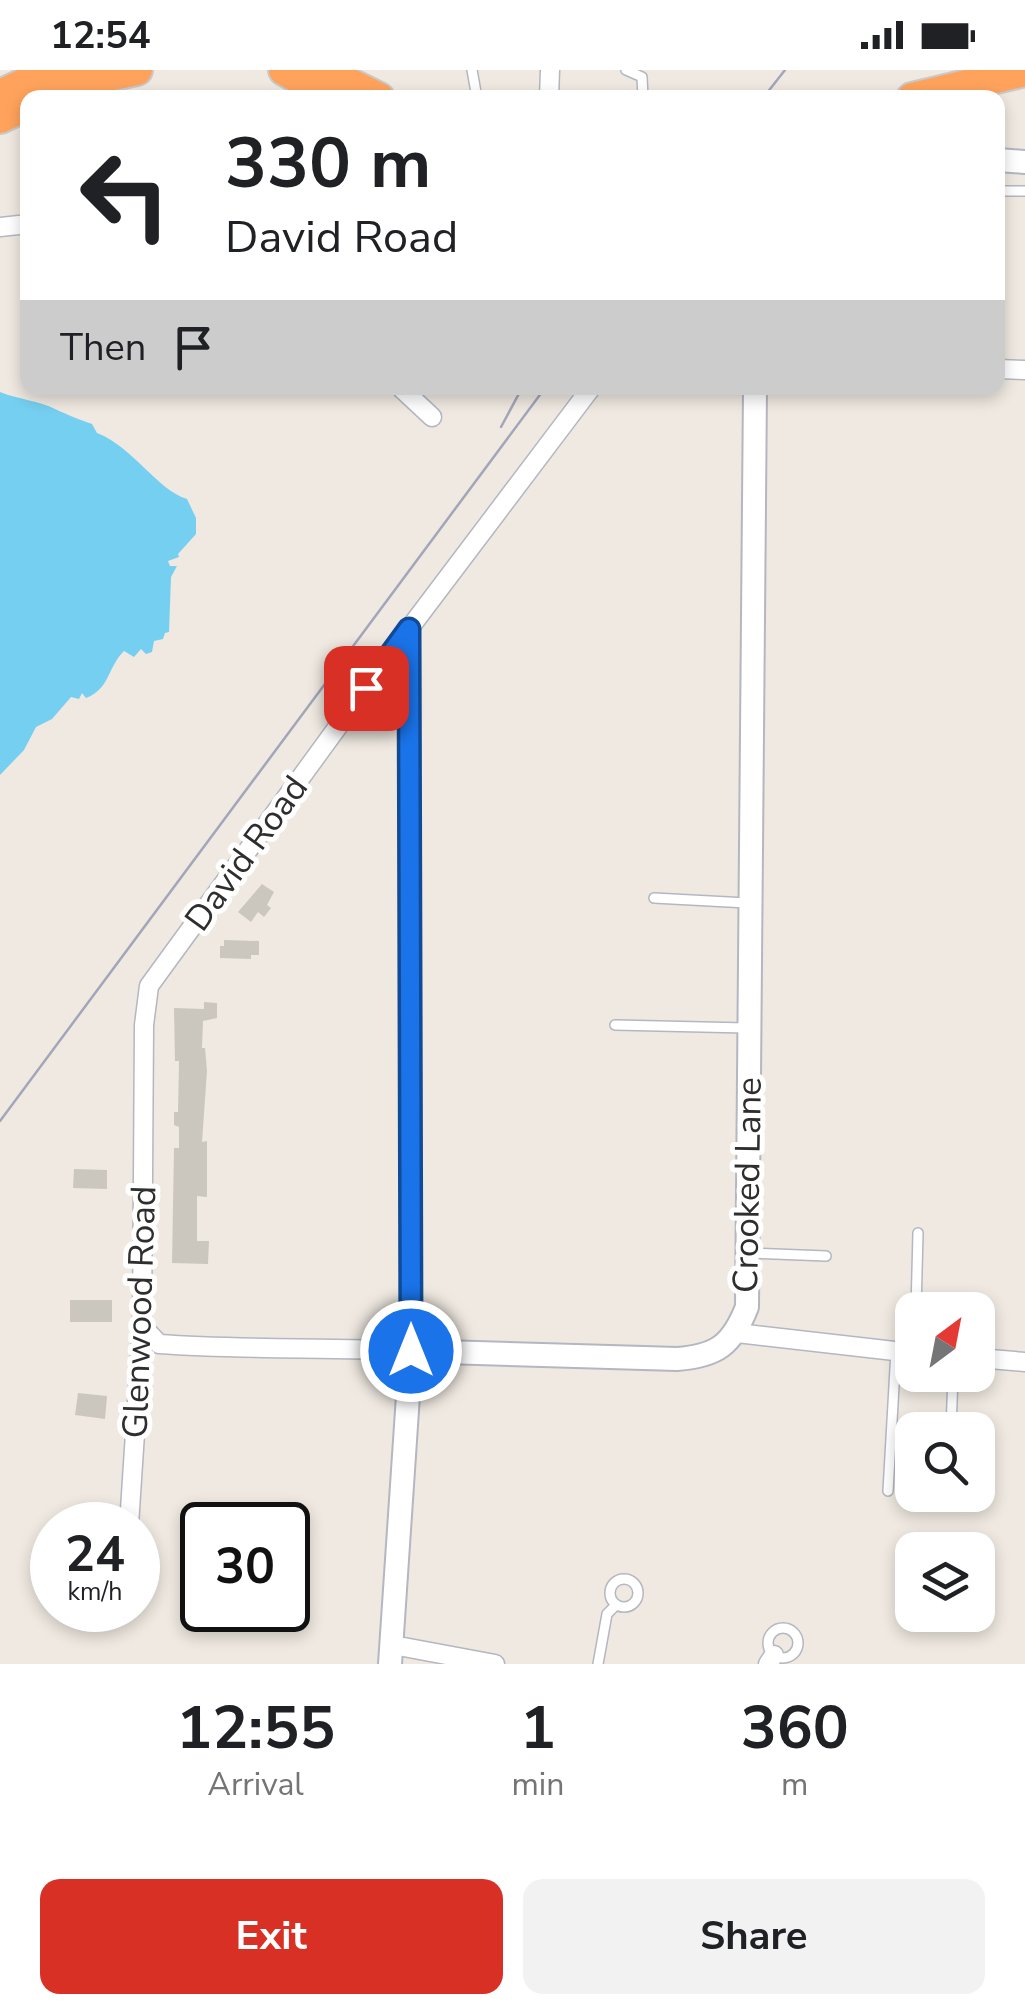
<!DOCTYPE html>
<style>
body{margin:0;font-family:"Nunito Sans",sans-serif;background:#f2f2f2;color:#202124;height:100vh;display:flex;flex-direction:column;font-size:38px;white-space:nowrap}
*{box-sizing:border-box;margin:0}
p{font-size:32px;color:#757577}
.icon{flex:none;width:55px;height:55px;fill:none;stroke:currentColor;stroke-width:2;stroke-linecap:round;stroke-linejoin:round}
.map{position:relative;height:1594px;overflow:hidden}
.side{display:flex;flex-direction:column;background:#fff;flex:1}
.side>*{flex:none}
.top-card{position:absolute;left:20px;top:20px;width:985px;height:305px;border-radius:20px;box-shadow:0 5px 15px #0003;background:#fff;color:#202124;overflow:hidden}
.needle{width:65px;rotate:32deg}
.tools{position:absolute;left:895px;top:1222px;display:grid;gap:20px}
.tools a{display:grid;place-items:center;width:100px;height:100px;border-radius:20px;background:#fff;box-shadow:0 5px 15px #0003;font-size:50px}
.speed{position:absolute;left:30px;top:1432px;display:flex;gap:20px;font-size:50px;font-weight:700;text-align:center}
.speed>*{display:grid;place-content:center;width:130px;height:130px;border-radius:50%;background:#fff;box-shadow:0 5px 15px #0003;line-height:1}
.speed small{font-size:25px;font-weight:400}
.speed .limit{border:5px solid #111;border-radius:15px;background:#fff;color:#111}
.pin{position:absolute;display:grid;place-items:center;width:85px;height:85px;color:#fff;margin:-42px;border-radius:20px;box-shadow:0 5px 15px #0006}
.me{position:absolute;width:110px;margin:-55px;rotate:0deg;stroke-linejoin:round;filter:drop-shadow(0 0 8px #0008)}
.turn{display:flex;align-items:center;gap:35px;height:210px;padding:0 40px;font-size:45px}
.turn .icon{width:130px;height:130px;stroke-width:2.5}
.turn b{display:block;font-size:70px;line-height:85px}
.then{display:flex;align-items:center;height:95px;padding:0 40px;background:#0003;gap:20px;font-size:38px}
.eta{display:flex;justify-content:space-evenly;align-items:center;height:170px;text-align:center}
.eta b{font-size:60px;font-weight:700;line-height:70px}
.button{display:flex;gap:20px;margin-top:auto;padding:20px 40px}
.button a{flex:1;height:115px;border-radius:20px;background:#d93025;color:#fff;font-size:40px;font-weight:700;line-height:115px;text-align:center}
.button a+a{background:#f2f2f2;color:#202124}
.status{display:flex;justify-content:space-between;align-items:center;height:70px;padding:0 50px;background:#fff;direction:ltr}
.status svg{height:28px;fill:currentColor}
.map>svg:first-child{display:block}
.water{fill:#75cff0}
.building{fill:#cbc7bf}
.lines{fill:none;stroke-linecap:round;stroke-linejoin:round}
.lane-casing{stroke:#b4b7c1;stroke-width:12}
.street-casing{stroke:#b4b7c1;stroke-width:21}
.secondary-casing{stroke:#b4b7c1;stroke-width:26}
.highway-casing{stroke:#c9c9c9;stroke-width:34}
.lane{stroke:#fff;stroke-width:9}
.street{stroke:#fff;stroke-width:18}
.secondary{stroke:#fff;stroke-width:22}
.highway{stroke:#ffa35c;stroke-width:30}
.tram{stroke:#a3a6b8;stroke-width:2.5}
.route-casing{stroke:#114b97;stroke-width:25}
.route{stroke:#1a73e8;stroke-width:18}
.labels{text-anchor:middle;stroke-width:10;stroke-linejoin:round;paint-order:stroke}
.street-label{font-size:35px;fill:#2e2e2e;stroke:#fff}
</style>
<div class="status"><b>12:54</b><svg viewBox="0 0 49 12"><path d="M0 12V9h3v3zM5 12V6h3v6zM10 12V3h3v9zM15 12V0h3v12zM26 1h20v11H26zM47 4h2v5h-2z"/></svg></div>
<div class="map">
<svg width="1025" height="1594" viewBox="0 0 1025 1594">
<rect width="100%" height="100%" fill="#efe9e1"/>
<path class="water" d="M0,322c17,7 40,9 55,17 15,7 23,10 37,15l5,9c35,13 60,57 90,66l9,19v16l-18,20 1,3 -11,4 2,5h7l-6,11 -2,55 -4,1 -2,6 -9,2 -2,11 -6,2 -5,-5 -7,8 -10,-6c-16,15 -14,38 -38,47l-4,-5 -3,6 -8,-2 -19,22 -16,8 -12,23 -24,25z"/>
<path class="building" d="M262,814l12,8 -7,13 4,3 -7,9 -6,-5 -7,10 -13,-10z
M224,870l35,1v14h-8v4l-31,-1v-12h4z
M204,932l13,1v15l-14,3 -1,27h3l2,23 -5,71 5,-1v56l-10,-1v45h12l-1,23 -36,-1 2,-115h5v-21l-5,-2v-13h4l1,-51h-4l-1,-53 30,1z
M74,1099l33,1v19l-34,-1z
M70,1230h42v22h-42z
M78,1323l29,3 -2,23 -30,-4z"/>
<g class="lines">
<defs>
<path id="lane" d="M472,0l5,28
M626,0l16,7 1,21
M998,121h27
M654,828l93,5
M615,955l131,3
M749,1183l77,3
M916,1240l2,-77
M951,1360l2,-55
M888,1421l8,-140
M949,1427v-2
M610 1523a14 14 0 1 1 28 0a14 14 0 1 1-28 0Z
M768 1573a15 15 0 1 1 30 0a15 15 0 1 1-30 0Z
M598,1594l9,-50 9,-9"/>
<path id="street" d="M549,28l1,-28
M0,157l28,-3
M998,299l27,1
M401,318l31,29
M142,1256l17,18c84,6 168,3 252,7l-2,-722
M737,1263l175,20
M978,1288l47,4
M129,1455l13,-199 2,-301 5,-39 260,-357 182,-241
M393,1575l102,19
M768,1594l6,-9"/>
<path id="secondary" d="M998,90l27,2
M390,1594l21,-313 266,8c40,-3 55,-14 70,-52l8,-919"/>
<path id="highway" d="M284,0l51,28
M323,0l56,28
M73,13l64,-13
M0,25l53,-25
M43,28l45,-22
M912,28l113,-27
M0,48l28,-13"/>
</defs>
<use href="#lane" class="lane-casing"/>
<use href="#street" class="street-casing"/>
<use href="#secondary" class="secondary-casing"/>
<use href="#highway" class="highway-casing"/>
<use href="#lane" class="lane"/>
<use href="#street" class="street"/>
<use href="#secondary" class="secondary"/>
<use href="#highway" class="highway"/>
<path class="tram" d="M763,28l22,-28
M501,357l21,-39
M0,1051l545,-733"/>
</g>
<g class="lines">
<defs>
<path id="route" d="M366,618l43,-59 2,722"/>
</defs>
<use href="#route" class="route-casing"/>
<use href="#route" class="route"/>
</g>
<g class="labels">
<g class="street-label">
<text transform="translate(246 783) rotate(-54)" y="12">David Road</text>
<text transform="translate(747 1115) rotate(-89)" y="12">Crooked Lane</text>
<text transform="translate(139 1242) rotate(-88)" y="12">Glenwood Road</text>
</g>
</g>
</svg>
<div class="tools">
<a><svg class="needle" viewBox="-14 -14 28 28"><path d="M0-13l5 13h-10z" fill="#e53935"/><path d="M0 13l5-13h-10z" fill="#757577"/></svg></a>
<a><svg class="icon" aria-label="search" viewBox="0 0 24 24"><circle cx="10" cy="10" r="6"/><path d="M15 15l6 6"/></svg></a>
<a><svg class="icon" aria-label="layers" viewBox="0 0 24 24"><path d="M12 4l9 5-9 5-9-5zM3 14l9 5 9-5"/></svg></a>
</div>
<div class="speed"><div>24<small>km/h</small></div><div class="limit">30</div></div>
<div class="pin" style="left:366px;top:618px;background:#d93025"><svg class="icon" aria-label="arrive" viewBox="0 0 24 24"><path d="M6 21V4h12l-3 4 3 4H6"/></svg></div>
<svg class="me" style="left:411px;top:1281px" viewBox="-20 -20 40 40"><circle r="17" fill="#1a73e8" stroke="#fff" stroke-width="3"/><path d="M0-11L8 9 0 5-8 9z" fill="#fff"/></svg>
<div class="top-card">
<div class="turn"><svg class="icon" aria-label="left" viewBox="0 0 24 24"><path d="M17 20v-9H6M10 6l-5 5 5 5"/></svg><div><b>330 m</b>David Road</div></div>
<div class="then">Then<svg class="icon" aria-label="arrive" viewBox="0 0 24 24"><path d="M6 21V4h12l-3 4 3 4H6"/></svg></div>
</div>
</div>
<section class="side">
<div class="eta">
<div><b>12:55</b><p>Arrival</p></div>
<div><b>1</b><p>min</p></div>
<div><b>360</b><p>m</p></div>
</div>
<div class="button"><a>Exit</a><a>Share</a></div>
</section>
